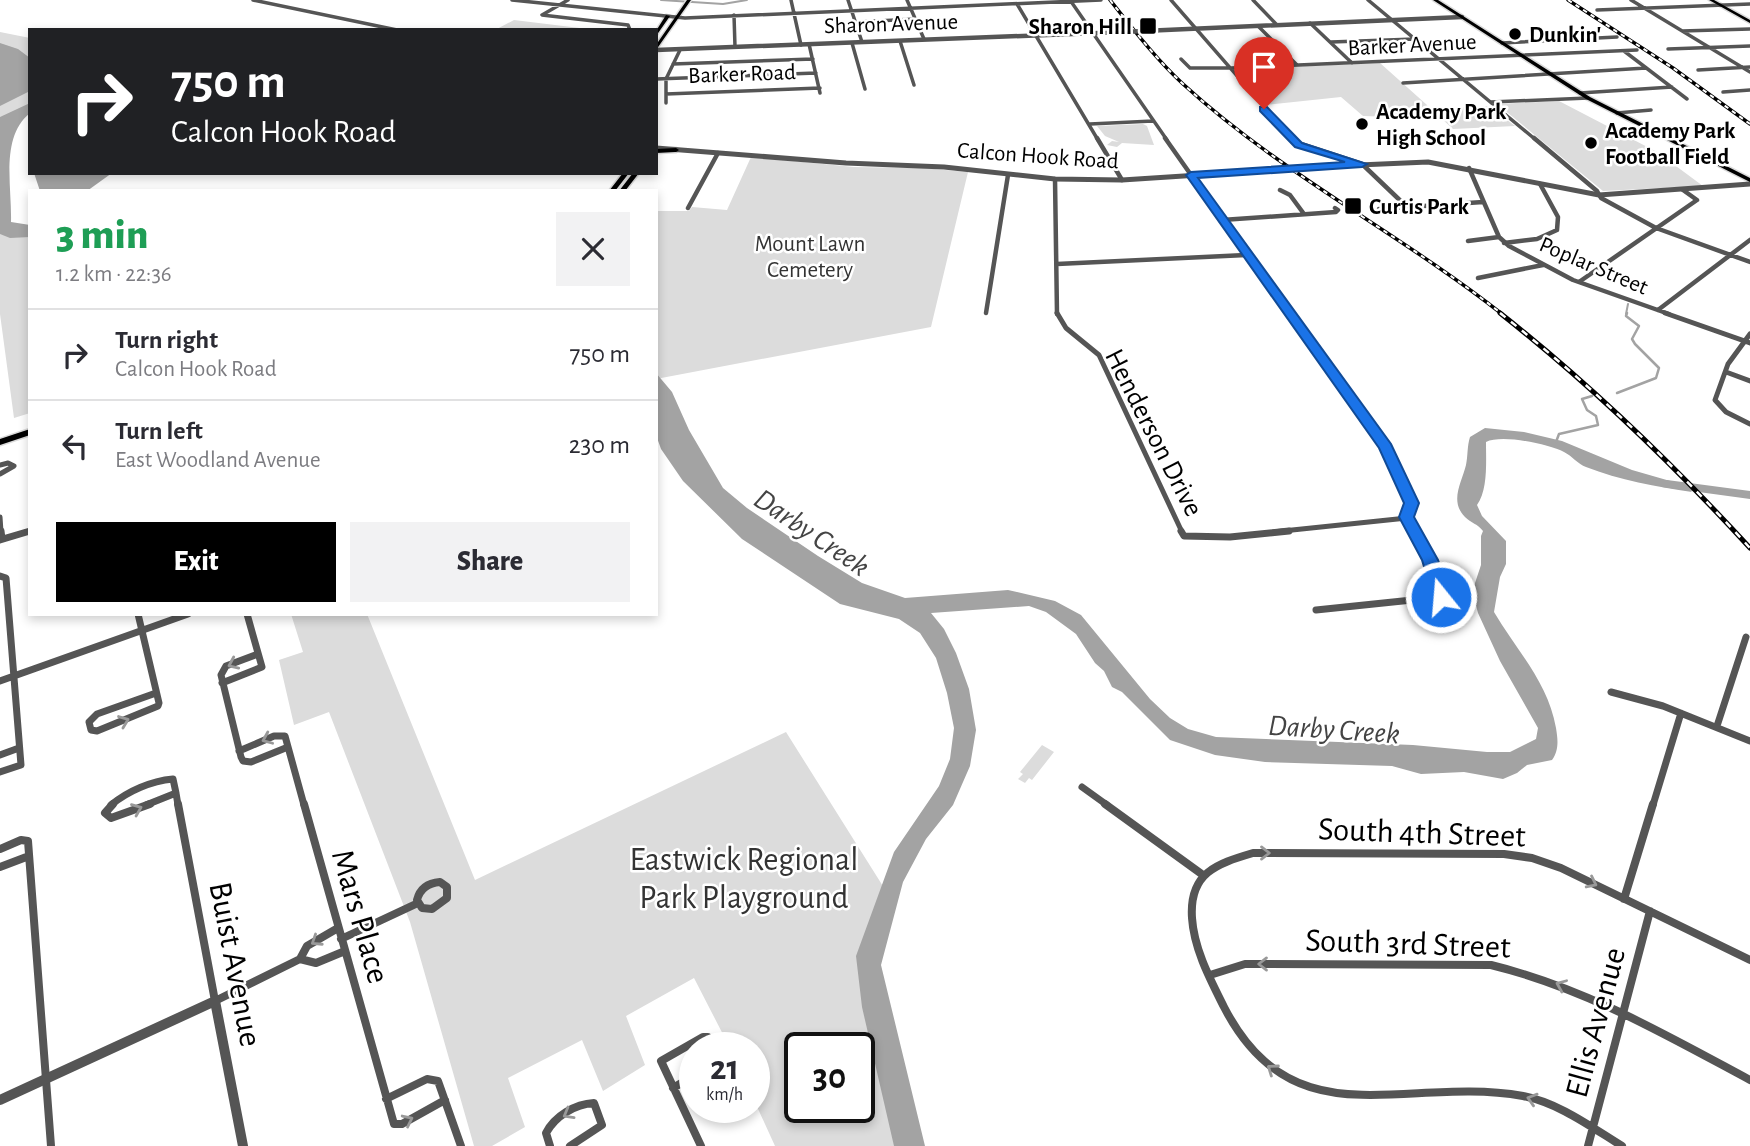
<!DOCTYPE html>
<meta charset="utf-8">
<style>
body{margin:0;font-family:"Alegreya Sans",sans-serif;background:#f2f2f3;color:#2b2b33;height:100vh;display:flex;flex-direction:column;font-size:26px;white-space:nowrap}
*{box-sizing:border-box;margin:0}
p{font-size:23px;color:#7c7c81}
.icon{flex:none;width:38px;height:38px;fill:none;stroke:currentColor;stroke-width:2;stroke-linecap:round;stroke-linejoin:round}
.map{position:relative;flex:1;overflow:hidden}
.drawer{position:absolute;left:28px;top:189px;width:630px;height:427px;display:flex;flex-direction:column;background:#fff;border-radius:0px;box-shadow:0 4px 10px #0003}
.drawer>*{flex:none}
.banner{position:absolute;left:28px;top:28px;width:630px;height:147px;border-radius:0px;box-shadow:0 4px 10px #0003;background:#202124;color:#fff;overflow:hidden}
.speed{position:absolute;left:679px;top:1032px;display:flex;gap:14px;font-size:35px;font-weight:700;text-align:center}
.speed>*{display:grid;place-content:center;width:91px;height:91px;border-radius:50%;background:#fff;box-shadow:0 4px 10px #0003;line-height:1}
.speed small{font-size:18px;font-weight:400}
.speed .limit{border:4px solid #111;border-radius:10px;background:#fff;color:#111}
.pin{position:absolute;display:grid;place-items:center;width:60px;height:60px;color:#fff;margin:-72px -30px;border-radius:50% 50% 50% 0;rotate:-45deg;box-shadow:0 0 7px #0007}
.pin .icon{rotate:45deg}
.me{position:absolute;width:77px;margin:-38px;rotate:343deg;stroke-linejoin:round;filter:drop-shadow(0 0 5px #0008)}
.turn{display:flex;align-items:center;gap:24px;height:147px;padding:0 28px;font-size:32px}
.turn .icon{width:91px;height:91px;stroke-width:2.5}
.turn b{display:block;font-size:49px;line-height:60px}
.round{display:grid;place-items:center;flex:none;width:74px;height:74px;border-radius:0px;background:#f2f2f3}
.overview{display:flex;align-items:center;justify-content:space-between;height:119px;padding:0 28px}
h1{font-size:42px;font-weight:800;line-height:52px;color:#1e9e55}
.cta{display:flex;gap:14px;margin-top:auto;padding:14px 28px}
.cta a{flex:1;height:80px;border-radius:0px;background:#000;color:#fff;font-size:28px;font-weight:800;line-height:80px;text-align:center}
.cta a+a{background:#f2f2f3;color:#2b2b33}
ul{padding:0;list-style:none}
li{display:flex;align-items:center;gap:21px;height:91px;padding:0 28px;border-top:2px solid #e1e1e2}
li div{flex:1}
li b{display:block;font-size:26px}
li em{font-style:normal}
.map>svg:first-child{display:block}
.green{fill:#dcdcdc;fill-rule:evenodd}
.water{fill:#a3a3a3}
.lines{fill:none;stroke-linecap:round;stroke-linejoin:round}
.stream-far1{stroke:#a3a3a3;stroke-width:2}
.stream{stroke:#a3a3a3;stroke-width:2.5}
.river{fill:#a3a3a3;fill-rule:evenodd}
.primary-casing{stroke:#dbdbdb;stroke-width:3}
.minor-far4{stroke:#555;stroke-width:3.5}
.minor-far3{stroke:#555;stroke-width:4.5}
.minor-far2{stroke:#555;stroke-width:5}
.minor-far1{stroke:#555;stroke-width:7}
.minor{stroke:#555;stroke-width:8}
.tertiary-far2{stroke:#555;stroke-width:4.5}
.tertiary-far1{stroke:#555;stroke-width:5}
.tertiary{stroke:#555;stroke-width:10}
.primary{fill:#000;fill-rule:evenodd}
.rail-far1-casing{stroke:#000;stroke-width:3.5}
.rail-casing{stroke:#000;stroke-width:5}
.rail-far1{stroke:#fff;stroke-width:2;stroke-dasharray:4.5;stroke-linecap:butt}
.rail{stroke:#fff;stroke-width:2.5;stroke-dasharray:7;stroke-linecap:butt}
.tertiary-bridge-far1{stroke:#555;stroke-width:4.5}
.tertiary-bridge{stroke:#555;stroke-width:5}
.oneway{stroke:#999}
.route{fill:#1a73e8;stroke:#114b97;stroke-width:2}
.poi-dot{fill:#000;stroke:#fff;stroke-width:2.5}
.labels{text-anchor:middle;stroke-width:5;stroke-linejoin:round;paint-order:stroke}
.far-street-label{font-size:23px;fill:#000;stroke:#fff}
.far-poi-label{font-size:23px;font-weight:bold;fill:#000;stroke:#fff;text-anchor:start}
.far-park-label{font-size:23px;fill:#333;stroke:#fff}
.street-label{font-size:28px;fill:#000;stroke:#fff}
.water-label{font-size:30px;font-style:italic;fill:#444;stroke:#fff}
.near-street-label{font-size:33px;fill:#000;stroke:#fff}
.near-park-label{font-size:33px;fill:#333;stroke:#fff}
</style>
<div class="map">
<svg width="1750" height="1146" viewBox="0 0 1750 1146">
<rect width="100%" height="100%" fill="#fff"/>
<path class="green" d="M514,20l82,10h-101z
M0,32l30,6v66l-30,16z
M1380,63l47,42 3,9 -3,4 -64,-2 -22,-19 -77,8 -31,-36z
M1559,101l98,51 46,34 -100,5 -106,-87z
M1489,106l26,20 -62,3 -22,-20z
M1143,124l4,2 7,19 -32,-2 -5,4 -10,-2 5,-4 7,1 -14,-6 -8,-10z
M751,157l103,10 69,1 45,4 -37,155 -275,52v-168h33l3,-4 35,3z
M0,234l30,2v177l-16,5 -14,-104z
M291,614h76l108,266 311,-148 100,159 -27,82 42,173h-126l-21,-46v-52h-24l-36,-70 -68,38 19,49 -42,26 -21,-51 -74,38 17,49 -33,19h-18l-64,-224 -81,-210 -35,13 -15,-65 24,-8zM800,1048h59v60h-59z
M1042,745l12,7 -22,28 -3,-2 -4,5 -7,-4 5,-5 -3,-2z"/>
<path class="water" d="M0,43l18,6 12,9v33l-30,15z
M30,103v10c-30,24 -18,73 -19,109l19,3v12l-20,1 -10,-4v-117z
M34,173h78l-25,18h-47z
M656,373l16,19 17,38 34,58 24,20 71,48 44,27 43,15 103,-8 47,11 26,14 69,84 20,19 18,11 28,8 197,8 74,7h23l26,-13 2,-11 -38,-67 -22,-48 -4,-15v-12l7,-21v-29l2,-5c-5,-7 -12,-8 -18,-14 -16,-16 -3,-35 1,-52 2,-9 1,-19 4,-28l15,-9 39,4 38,9 70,29 52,15 8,7c-35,-5 -73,-12 -106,-25 -8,-3 -14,-11 -22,-15 -16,-8 -62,-18 -78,-10 0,20 2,48 -9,63l5,11 24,25v23l-6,13 -6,35c23,39 54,70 62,116 2,12 3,22 -4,32l-25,5 -10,8 -14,6 -39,-7 -43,2 -29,-8 -127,-4 -50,-7 -45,-15 -48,-48 -10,-5 -8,-16 -9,-8 -19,-29 -30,-22 -17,-6 -98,7 13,16 12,24 13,36 7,41 -6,36 -17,39 -27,34 -23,43 -22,83 44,181h-31l-32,-139 -6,-51 38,-104 45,-66 11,-27 4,-31 -7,-35 -11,-35 -16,-25 -21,-14 -59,-15 -98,-65 -59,-58 -22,-32 -5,-14z"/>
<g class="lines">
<path class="stream-far1" d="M661,0l62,4 24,-4
M1626,314l2,-10"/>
<path class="stream" d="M1617,393l39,-15 3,-10 -24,-24 -3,-5 7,-13 -13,-10 1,-3
M1556,442l3,-8 39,-9 -2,-9 -9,-6 -5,-11 10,-3"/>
<path class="river" d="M1667,480l83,11v8l-88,-12 -1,-3z"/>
<defs>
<path id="primary" d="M687,0h4l-35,50v-5z
M1433,0h5l152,97 160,81v4l-164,-83z
M1709,0h5l36,20v3z
M666,15l4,1 -14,20v-5z
M656,149l20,-1 3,2 -3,2 -20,1z
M623,173h6l-14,18h-6z
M633,173h6l-14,18h-6z
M30,429v6l-30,10v-6z"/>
</defs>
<use href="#primary" class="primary-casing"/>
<path class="minor-far4" d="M253,0l144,30
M512,0l173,18 416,-18
M568,0l-26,15 86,10 2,5
M791,0l10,45
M848,0l14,42
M907,0l17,39
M1070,0l97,140
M1171,0l122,140
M1253,0l24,25
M1368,0l168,140
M1631,0l119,72
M1017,4l81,136
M1597,10l153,-6
M734,15l1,32
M856,22l60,-3
M1310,23l42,40
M1258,26l39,39
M1682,31l68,-2
M900,41l14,44
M1331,42l84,-3
M852,43l13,46
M1502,43l115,-6
M809,44l11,49
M1668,49l82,-3
M1624,51l63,48
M1181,59l9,9h41l406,-18
M673,64l140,-5
M1698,70l52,-3
M656,79l160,-6
M1403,83l243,-15
M1723,92l27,-2
M1580,93l92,-6
M666,94l154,-6
M1491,102l97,-4
M666,103v-24l14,-29
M1617,113l34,-3
M1090,124l63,-3"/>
<path class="minor-far3" d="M1097,138l25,42
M1165,138l124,176
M1292,138l3,4 67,22 45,43
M1534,138l63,53 4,7 55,30 94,34
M1469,168l30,69 10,9 64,34 96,34
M1055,179l2,135
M1280,190l10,5 14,19
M688,208l30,-55
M1379,209l104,-7
M1222,220l114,-8 2,-2 -3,-2
M1468,241l31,-4
M1504,243l33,-4 20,-9 1,-13 -18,-33
M1057,264l189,-9
M1478,278l65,-13
M1579,282l118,-82 -14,-10
M1658,310l92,-70
M986,313l22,-138"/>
<path class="minor-far2" d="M1057,313l9,15 33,27 83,177
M1288,313l98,134 26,56 -5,15 8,14
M1665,313l85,30
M1750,334l-22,30 -13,36 11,12 24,12
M1726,372l24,9
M0,465l8,-2 6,3 -14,8
M0,517l1,15
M25,532l5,-1
M1273,532l134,-14"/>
<path class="minor-far1" d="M1,531l1,8
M1181,531l3,5 46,1 59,-6
M0,540l30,-9
M0,576l6,2 15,187 -21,7
M1316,610l125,-13 -11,-37 -16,-29
M138,614l21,89 -1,3 -61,25 -6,-1 -2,-8 8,-8 59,-21
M258,654l-32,12 -5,9 20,82 2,4 8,1 37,-15
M0,681l188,-67
M222,683l40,-16 -15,-53
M1611,692l52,14 87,35
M1717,726l29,-89
M239,751l35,-15h11l19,69
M0,755l19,-7
M1082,787l25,18
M176,793l2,12
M111,805c17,-14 40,-24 62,-26l3,14
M146,805l30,-12
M1653,805l28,-92"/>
<path class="minor" d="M113,804l-8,9 6,5 39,-14
M178,804l37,197 85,-42 7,-13 31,-18
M304,804l90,320h8l43,-24
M1105,804l98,71
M0,849l21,-9 7,1 23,305
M0,867l29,-11
M440,882l7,5v11l-15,11 -10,-1 -5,-8c3,-12 11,-17 23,-18z
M1624,899l29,-95
M341,939l77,-36
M300,959l16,4 29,-12
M1210,975l35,-11 246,1c94,23 175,70 259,115
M673,1088l22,-13
M386,1099l41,-20 11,2 23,65
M550,1146l-4,-13c9,-17 29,-29 48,-30l8,22 -32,21
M701,1146l-40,-85 42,-24h5l7,11
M1588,1146l62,-235
M1622,1146c-31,-19 -63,-43 -99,-50 -117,-21 -229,47 -299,-89 -14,-28 -30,-58 -32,-89 -3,-45 24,-54 61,-65l251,1 28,4 29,10 189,92"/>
<path class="tertiary-far2" d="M1143,31l319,-14
M656,50l468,-18"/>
<path class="tertiary-far1" d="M656,148l190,15 98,4 111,12 67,1 154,-10
M1313,167l115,-5 171,33 151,-11"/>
<path class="tertiary" d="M0,1100l215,-99 28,145"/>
<use href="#primary" class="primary"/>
<defs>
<path id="rail-far1" d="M1110,0c23,29 46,59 73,84 97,89 216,149 319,230
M1568,0l105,68 77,56"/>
<path id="rail" d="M1500,313c90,71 172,150 250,235"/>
</defs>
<use href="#rail-far1" class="rail-far1-casing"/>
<use href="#rail" class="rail-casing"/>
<use href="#rail-far1" class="rail-far1"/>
<use href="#rail" class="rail"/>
<path class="tertiary-bridge-far1" d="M1124,32l19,-1"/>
<path class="tertiary-bridge" d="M1276,170l37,-3"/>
</g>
<defs><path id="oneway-chevron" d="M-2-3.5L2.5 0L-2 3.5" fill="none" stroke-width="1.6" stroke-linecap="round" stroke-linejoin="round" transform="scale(1.75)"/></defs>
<g class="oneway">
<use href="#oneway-chevron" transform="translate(233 664) rotate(156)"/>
<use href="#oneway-chevron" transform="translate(124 721) rotate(-21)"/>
<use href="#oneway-chevron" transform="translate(267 739) rotate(157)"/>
<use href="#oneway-chevron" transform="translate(137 809) rotate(-22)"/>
<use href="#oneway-chevron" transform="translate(1265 853)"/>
<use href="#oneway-chevron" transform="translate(1592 883) rotate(26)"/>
<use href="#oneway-chevron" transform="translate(316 941) rotate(147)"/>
<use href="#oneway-chevron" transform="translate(1263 964) rotate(-180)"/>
<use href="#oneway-chevron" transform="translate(1561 985) rotate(-157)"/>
<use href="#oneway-chevron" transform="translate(1272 1069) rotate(-145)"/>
<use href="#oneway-chevron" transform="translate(1532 1099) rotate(-163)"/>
<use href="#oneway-chevron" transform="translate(568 1114) rotate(150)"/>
<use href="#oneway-chevron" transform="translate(408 1120) rotate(-26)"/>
</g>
<path class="route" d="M1260,107h7l35,36 65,21 -5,3 -164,11 193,266 28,59 -5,14 24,43 11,37 -2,4h-12l-2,-4 -11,-37 -23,-43 5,-14 -25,-55 -193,-273 5,-3 154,-10 -50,-15 -35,-36z"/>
<g class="poi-dot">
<rect x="1139" y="17" width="18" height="18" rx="3.5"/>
<circle cx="1515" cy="34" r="7"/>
<circle cx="1362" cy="124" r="7"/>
<circle cx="1591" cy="143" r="7"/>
<rect x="1344" y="197" width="18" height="18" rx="3.5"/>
</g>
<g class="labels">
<g class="far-street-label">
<text transform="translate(891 23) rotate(-2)" y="8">Sharon Avenue</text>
<text transform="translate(1412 44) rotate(-3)" y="8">Barker Avenue</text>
<text transform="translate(742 73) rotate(-2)" y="8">Barker Road</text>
<text transform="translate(1038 155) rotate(4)" y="8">Calcon Hook Road</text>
<text transform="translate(1594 265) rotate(23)" y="8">Poplar Street</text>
</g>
<g class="far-poi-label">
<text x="1132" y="34" text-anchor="end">Sharon Hill</text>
<text x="1529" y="42">Dunkin'</text>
<text x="1376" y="119">Academy Park<tspan x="1376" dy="26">High School</tspan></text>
<text x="1605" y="138">Academy Park<tspan x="1605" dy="26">Football Field</tspan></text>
<text x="1369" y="214">Curtis Park</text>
</g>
<g class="far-park-label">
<text x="810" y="251">Mount Lawn<tspan x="810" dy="26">Cemetery</tspan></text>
</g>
<g class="street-label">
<text transform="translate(1155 432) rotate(63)" y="10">Henderson Drive</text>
</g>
<g class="water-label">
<text transform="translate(812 532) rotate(34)" y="10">Darby Creek</text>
<text transform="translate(1334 729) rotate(4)" y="10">Darby Creek</text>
</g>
<g class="near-street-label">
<text transform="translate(1422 831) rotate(2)" y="12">South 4th Street</text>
<text transform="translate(362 916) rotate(74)" y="12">Mars Place</text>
<text transform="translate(1408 942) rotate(2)" y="12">South 3rd Street</text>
<text transform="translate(237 964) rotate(79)" y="12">Buist Avenue</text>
<text transform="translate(1594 1022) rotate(-75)" y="12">Ellis Avenue</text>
</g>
<g class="near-park-label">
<text x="744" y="870">Eastwick Regional<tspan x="744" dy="38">Park Playground</tspan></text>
</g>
</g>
</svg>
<div class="speed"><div>21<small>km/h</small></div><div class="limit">30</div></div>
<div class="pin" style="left:1264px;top:109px;background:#d93025"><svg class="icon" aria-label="arrive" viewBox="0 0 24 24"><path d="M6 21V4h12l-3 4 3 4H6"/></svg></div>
<svg class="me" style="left:1441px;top:597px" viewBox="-20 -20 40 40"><circle r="17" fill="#1a73e8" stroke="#fff" stroke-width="3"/><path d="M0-11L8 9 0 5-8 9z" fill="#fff"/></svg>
<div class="banner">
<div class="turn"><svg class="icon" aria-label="right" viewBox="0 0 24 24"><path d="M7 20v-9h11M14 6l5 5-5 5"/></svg><div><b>750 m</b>Calcon Hook Road</div></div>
</div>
<section class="drawer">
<div class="overview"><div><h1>3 min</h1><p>1.2 km · 22:36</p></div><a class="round"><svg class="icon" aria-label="close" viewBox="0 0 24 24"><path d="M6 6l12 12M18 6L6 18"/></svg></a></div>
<ul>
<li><svg class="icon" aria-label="right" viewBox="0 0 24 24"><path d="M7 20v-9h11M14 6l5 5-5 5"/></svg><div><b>Turn right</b><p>Calcon Hook Road</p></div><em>750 m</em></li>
<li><svg class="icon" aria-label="left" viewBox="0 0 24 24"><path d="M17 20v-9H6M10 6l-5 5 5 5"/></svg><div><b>Turn left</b><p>East Woodland Avenue</p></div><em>230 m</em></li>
</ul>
<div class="cta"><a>Exit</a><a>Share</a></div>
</section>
</div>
